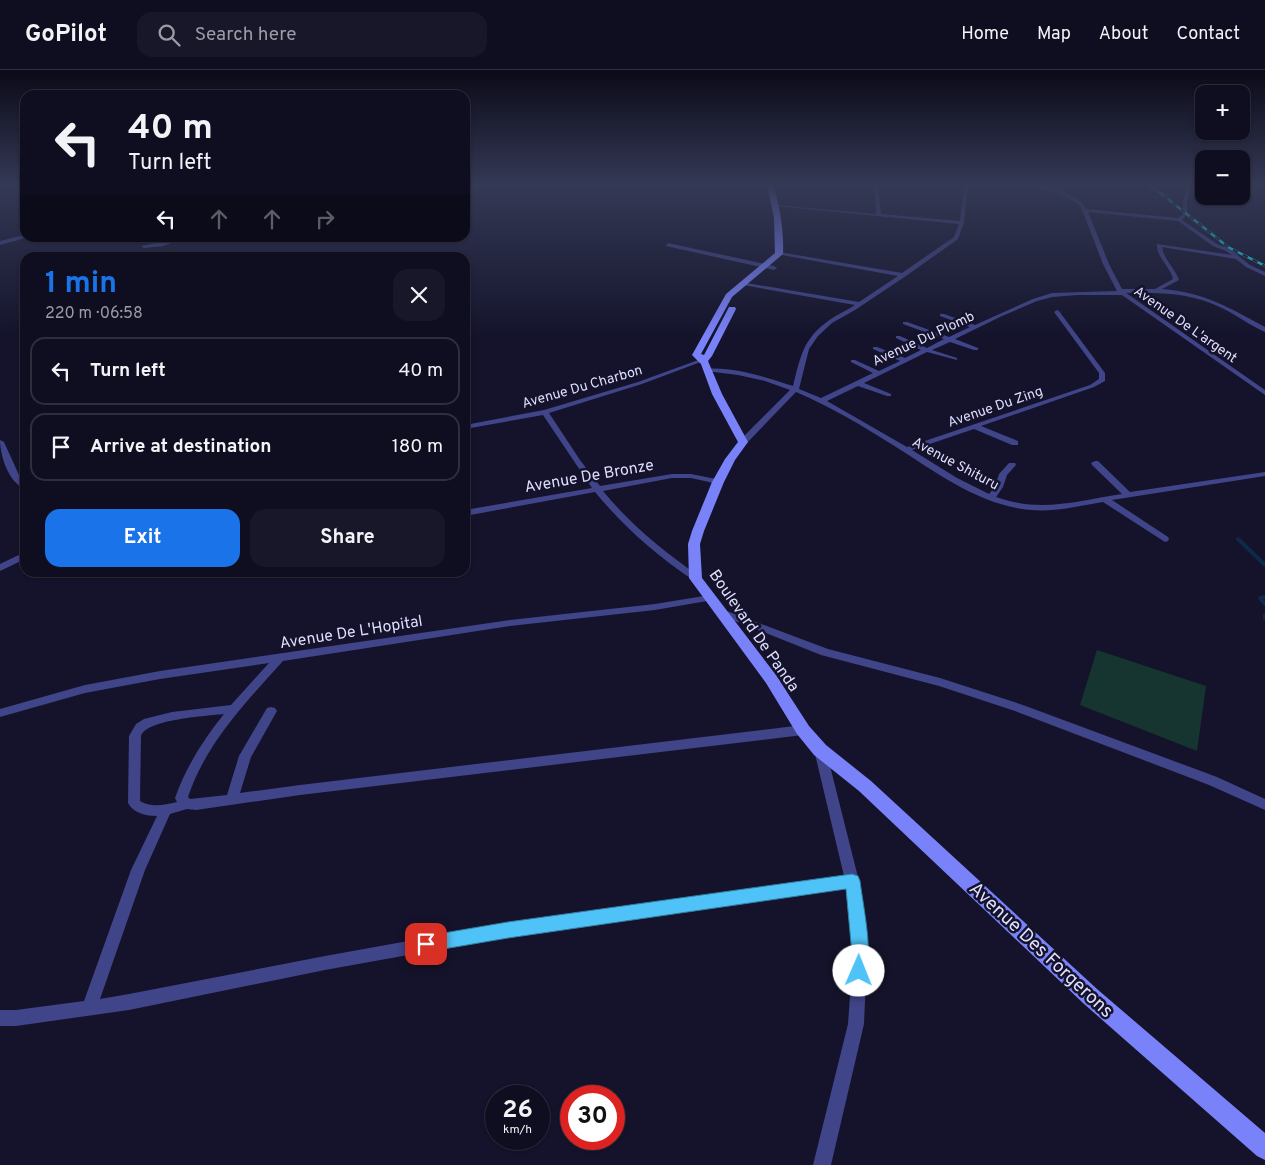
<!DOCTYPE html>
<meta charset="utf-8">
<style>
body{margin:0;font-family:Overpass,sans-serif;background:#181729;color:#f1f3f6;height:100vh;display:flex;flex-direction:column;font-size:19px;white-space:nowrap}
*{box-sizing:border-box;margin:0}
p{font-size:16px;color:#9b9ca5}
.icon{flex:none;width:28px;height:28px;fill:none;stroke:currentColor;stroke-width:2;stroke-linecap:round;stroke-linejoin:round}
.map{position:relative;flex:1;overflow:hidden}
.side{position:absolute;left:20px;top:182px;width:450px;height:325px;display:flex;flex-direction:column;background:#0f0e20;border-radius:15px;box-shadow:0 1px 4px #0004,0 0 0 1px #2f2e3e}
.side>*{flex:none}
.hud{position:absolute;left:20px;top:20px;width:450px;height:152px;border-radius:15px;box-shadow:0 1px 4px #0004,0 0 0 1px #2f2e3e;background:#0f0e20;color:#f1f3f6;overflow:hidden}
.buttons{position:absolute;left:1195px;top:15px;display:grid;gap:10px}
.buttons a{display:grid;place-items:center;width:55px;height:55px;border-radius:10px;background:#0f0e20;box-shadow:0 1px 4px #0004,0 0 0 1px #2f2e3e;font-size:25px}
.speed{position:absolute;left:485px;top:1015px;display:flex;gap:10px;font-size:25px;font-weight:700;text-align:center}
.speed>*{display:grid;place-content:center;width:65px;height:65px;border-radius:50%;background:#0f0e20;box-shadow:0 1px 4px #0004,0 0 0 1px #2f2e3e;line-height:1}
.speed small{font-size:12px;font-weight:400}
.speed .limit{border:8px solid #d22;background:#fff;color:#111}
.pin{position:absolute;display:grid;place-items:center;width:42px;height:42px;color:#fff;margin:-21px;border-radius:10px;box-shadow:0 2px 8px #0006}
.me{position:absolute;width:55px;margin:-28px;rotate:1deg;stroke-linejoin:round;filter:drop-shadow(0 0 4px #0008)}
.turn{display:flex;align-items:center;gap:18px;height:105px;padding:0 25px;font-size:22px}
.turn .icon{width:65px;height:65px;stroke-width:2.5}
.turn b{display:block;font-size:35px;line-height:42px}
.lanes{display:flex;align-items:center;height:48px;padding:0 25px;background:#0003;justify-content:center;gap:25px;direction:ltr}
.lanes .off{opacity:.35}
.round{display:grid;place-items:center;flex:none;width:52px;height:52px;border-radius:15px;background:#181729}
.summary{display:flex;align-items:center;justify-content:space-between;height:85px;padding:0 25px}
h1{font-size:30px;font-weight:700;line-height:38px;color:#1a73e8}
.button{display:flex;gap:10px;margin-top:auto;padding:10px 25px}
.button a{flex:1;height:58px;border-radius:15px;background:#1a73e8;color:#fff;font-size:20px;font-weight:700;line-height:58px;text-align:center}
.button a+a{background:#181729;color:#f1f3f6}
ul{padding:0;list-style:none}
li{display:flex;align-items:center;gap:15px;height:68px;margin:0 10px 8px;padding:0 15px;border:2px solid #2f2e3e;border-radius:15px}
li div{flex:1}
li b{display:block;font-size:19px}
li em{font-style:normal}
header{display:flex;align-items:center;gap:30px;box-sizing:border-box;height:70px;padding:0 25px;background:#0f0e20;border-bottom:1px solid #2f2e3e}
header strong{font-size:24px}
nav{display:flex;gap:28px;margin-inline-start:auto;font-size:18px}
.search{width:350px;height:45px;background:#181729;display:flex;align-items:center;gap:12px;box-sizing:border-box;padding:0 18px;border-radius:15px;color:#9b9ca5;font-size:19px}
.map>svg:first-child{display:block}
.green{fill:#163531}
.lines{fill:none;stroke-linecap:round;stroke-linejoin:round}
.stream{stroke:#0e2949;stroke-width:4}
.street{fill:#404488;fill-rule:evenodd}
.secondary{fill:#7982f9;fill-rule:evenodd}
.rail-casing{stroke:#13f3f5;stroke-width:2.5}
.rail{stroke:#14132b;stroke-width:2;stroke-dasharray:5.5;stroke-linecap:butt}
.route{fill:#4fc3f7;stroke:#337fa1}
.labels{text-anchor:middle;stroke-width:5;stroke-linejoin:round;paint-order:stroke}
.far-street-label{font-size:14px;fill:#dfdefe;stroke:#14132b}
.street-label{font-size:16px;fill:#dfdefe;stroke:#14132b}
.near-street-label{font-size:19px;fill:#dfdefe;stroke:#14132b}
</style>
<header>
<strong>GoPilot</strong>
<div class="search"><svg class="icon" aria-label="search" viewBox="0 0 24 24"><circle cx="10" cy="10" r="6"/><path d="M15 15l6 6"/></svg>Search here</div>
<nav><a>Home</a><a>Map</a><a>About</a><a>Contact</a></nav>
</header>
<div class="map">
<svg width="1265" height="1095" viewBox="0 0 1265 1095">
<rect width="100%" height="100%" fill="#14132b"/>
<path class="green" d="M1097,580l109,36 -9,65 -117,-46z"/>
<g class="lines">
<path class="stream" d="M1238,469l27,26
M1265,527l-5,1 5,6
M1265,545v3"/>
<path class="street" d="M874,114h4l3,30 79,7 4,-37h4l-4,39 -6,16 -52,37 -51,34 -23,13 -14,13 -9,13 -10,40 22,9 52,-25 -22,-11v-2h4l24,11 21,-10 -27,-12v-2h4l28,11 16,-8 -25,-12v-2h4l27,12 17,-9 -41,-15v-2h4l42,15 21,-10 -30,-11v-2h4l31,11 58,-26 19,-6 65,-2 -14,-27 -22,-57c-17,-15 -35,-14 -53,-23 16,0 51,9 58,25l92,9 5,-4v-13l4,-17h4l-4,17v13l-5,6 35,24 13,5 20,16 15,7v4l-19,-9 -10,-8 -74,-12c2,13 13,21 17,33l-17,9c41,3 68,19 103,38v5c-14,-6 -27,-16 -41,-23 -31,-16 -64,-17 -98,-16l139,97v5l-143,-100h-45l-25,2 -15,4 -35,15 -47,23 23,9v2h-4l-24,-8 -18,8 25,8v2l-30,-8 -63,31 27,11v2h-4l-29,-10 -31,15 80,46 183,-62 9,-6v-6l-45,-61 3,-2 2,1 46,62v8l-11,6 -113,39 37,15v4h-6l-38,-16 -62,21 45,28 32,16 6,-7 4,-13 10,-11h6l1,2 -9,10 -4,12 -7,10c46,16 79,4 126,-3l-30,-29 -1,-2 4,-2h3l32,31 135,-20v4l-153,24 56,37 1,2 -1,2 -3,1 -62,-40c-24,4 -47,10 -72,8 -50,-4 -94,-37 -135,-63 -33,-21 -65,-40 -100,-55l-50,52h-6v-4l50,-50 -25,-9 -27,-6 -32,-4v-2c27,-3 61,9 87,17 7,-28 10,-47 35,-65 8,-6 18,-10 27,-16l-112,-20 -3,-2 1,-1 118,20 39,-26 -122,-22 3,-2 123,21 52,-36 5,-13 -185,-18 2,-1 100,9zM1088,142l90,9 35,25 13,5 6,4 -75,-11c-1,13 13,22 16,35l-18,10h-33l-13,-25z
M25,165v3l-25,7v-4z
M181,168h6l-24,8 -19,2 -3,-2z
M668,173l106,23 3,2 -3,2 -108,-24z
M191,183l23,5h-85l-3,-2 3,-2z
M701,289l5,1 -64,24 -93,29 31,47 20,26 72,-12h19l30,6v4h-3l-27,-6h-19l-69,13c28,34 60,60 96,85l2,2 -2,2h-6c-37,-25 -69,-53 -98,-88l-130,24v-6l127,-22 -49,-73 -78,14v-4l79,-15 94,-28z
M0,370l4,2 15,33 6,7v7c-16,-6 -25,-33 -25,-49z
M25,482v7l-25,12v-7z
M710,525l5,3 -2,2 -58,10 -145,16 -227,35c-37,41 -77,82 -95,136l2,2 37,-4 12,-39 28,-48 4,-1 4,1 2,3 -26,46 -11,36 60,-8 503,-60 4,2 2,3 -2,3 -4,2 -503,60 -104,15 -9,-1 -17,5 -25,56 -45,129 29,-5 196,-38 183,-33 336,-47 -30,-126 2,-3 4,-2 4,2 2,3 33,131 8,73 -3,70 -33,141h-18l35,-141 5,-70 -7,-66 -338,49 -183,33 -196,40 -113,16h-16v-16h16l68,-9 47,-131 26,-54c-11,0 -24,-3 -29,-13l1,-67 7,-12 8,-5 28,-7 59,-7 38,-42 -109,16 -75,14 -85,24v-8l85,-24 75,-14 350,-51 145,-16zM224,644c-21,26 -38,53 -49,84l2,4c-13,3 -26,6 -37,-1l1,-65c6,-17 66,-20 83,-22z
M719,538l109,41 112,29 83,27 194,72 48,22v11l-56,-25 -194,-74 -76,-25 -118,-31 -106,-42 -1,-2 1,-2z"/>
<path class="secondary" d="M767,114h6c7,22 11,47 10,70l-51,43 -31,57 3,1 25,-48h6l1,2 -24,47 -4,5 14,33 26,48 -13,18 -11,22 -20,49 -4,13 2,34 74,97 33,51 17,19 45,36 226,208 168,144v27l-8,-4 -174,-153 -224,-212 -45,-36 -17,-21 -31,-51 -77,-105 -1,-34 4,-13 20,-49 13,-23 13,-17 -26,-48 -11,-30 -9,-9 34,-61 49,-41 -1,-35z"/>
<defs>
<path id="rail" d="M1145,114l13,7 70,56 37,19"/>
</defs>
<use href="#rail" class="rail-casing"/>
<use href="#rail" class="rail"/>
</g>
<linearGradient id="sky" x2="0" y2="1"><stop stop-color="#0b0a18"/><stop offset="0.43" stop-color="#343955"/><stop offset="1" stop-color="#343955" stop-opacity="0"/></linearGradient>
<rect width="1265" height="267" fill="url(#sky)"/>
<path class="route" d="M852,804l6,2 2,5c3,24 14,75 5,96l-6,3 -6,-3 -2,-6 1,-17 -6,-65 -338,49 -82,14 -6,-2 -3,-6 3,-6 6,-2 82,-14z"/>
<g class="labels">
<g class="far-street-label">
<text transform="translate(1186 254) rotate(35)" y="5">Avenue De L'argent</text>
<text transform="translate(923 268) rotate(-25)" y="5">Avenue Du Plomb</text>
<text transform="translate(582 316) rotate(-16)" y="5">Avenue Du Charbon</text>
<text transform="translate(995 336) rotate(-19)" y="5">Avenue Du Zing</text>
<text transform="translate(956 393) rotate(28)" y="5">Avenue Shituru</text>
</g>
<g class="street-label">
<text transform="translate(589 405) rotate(-10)" y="6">Avenue De Bronze</text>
<text transform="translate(755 560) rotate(55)" y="6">Boulevard De Panda</text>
<text transform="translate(351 561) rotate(-9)" y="6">Avenue De L'Hopital</text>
</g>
<g class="near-street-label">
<text transform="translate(1042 879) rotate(43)" y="7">Avenue Des Forgerons</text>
</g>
</g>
</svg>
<div class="buttons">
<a>+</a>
<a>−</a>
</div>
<div class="speed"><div>26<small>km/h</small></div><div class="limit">30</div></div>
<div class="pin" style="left:426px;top:874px;background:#d93025"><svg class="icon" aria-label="arrive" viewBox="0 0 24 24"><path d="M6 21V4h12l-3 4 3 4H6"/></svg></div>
<svg class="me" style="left:859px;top:901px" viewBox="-20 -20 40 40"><circle r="19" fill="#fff"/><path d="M0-13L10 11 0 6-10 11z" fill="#4fc3f7"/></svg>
<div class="hud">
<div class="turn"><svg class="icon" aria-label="left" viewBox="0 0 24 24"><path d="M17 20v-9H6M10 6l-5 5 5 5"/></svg><div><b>40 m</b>Turn left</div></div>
<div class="lanes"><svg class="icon" aria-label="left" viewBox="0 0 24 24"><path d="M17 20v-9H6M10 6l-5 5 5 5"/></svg><svg class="icon off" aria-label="ahead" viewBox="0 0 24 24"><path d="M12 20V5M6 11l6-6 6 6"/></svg><svg class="icon off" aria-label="ahead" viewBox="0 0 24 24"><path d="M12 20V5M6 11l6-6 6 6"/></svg><svg class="icon off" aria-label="right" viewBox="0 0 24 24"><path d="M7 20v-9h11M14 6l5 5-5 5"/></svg></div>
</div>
<section class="side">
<div class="summary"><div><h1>1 min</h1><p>220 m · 06:58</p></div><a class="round"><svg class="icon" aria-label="close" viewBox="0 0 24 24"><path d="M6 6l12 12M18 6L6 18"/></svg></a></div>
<ul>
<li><svg class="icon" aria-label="left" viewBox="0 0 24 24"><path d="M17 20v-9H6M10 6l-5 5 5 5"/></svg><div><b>Turn left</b></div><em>40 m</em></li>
<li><svg class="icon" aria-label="arrive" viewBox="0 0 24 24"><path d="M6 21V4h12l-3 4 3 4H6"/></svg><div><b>Arrive at destination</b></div><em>180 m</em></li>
</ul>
<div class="button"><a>Exit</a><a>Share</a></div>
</section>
</div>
